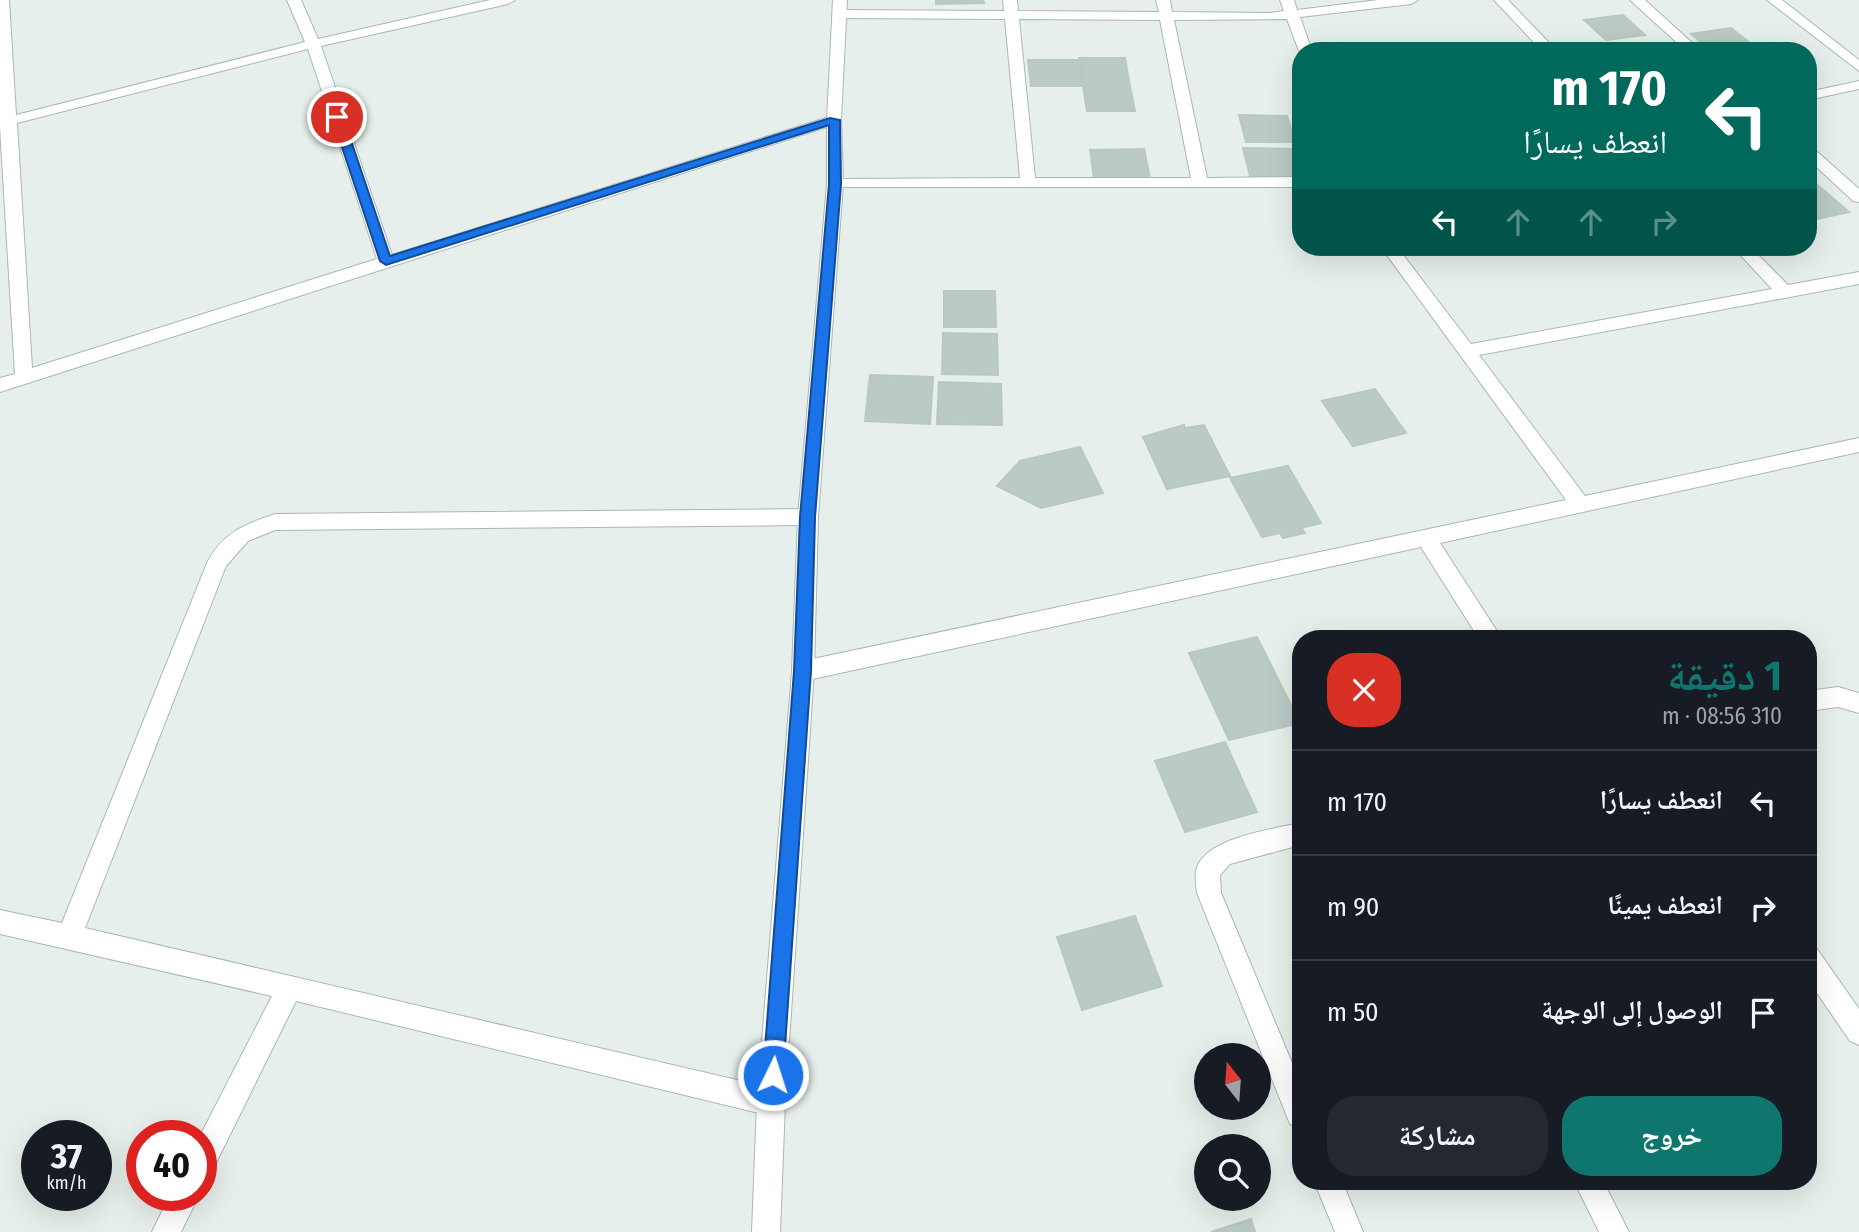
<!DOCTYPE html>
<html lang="ar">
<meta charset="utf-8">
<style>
body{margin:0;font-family:"Fira Sans Condensed","Noto Naskh Arabic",sans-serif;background:#242831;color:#f1f3f6;direction:rtl;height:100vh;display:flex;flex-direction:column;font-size:26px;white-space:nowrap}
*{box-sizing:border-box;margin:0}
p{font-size:23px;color:#9ea1a6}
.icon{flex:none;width:38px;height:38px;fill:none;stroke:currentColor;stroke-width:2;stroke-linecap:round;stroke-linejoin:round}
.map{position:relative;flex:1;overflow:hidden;direction:ltr}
.panel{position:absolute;left:1292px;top:630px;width:525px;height:560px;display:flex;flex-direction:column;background:#171b24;border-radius:28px;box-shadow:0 7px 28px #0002;direction:rtl}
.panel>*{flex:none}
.hud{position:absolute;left:1292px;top:42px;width:525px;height:214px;border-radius:28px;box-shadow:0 7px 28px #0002;direction:rtl;background:#00695c;color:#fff;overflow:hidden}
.needle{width:46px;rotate:343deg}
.fabs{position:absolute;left:1194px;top:1043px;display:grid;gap:14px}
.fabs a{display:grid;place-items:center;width:77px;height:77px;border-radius:50%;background:#171b24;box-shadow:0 7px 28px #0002;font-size:35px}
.speed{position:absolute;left:21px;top:1120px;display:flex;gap:14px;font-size:35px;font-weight:700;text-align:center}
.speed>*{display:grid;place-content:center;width:91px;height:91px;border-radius:50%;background:#171b24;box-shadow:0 7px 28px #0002;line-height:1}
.speed small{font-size:18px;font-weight:400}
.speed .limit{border:10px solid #d22;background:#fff;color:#111}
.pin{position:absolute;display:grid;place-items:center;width:60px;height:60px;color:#fff;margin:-30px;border:4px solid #fff;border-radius:50%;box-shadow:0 2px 7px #0007}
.me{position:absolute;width:77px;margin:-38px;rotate:4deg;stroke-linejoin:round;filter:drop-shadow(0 0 5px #0008)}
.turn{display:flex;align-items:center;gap:24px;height:147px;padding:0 35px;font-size:32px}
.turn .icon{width:91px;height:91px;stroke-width:2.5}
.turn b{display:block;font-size:49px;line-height:60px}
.lanes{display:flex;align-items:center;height:66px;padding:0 35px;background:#0003;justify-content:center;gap:35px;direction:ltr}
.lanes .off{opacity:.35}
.round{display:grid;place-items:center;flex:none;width:74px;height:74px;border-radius:28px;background:#242831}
.headline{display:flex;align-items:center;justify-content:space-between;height:119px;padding:0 35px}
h1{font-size:42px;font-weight:700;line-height:52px;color:#0f766e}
.button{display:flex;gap:14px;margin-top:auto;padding:14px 35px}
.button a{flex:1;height:80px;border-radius:28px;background:#0f766e;color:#fff;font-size:28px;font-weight:700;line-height:80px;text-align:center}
.button a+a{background:#242831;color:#f1f3f6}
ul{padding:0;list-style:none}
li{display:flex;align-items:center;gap:21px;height:105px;padding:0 35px;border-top:2px solid #363941}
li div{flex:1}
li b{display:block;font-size:26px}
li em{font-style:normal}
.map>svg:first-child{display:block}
.building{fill:#bbcac4;stroke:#b8c9c2;stroke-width:2}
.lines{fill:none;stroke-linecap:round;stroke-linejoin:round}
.minor-casing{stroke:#a8b8b2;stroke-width:2}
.tertiary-casing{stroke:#a8b8b2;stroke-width:2}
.minor{fill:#fff;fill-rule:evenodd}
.tertiary{fill:#fff;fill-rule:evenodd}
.route{fill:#1a73e8;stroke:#114b97;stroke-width:2}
</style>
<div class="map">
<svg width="1859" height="1232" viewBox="0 0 1859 1232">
<rect width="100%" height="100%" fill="#e6efeb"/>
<path class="building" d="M936,0h47l1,3 -48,1z
M1623,15l22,20 -39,5 -22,-20z
M1731,28l29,23h-49l-20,-17z
M1079,58h46l5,28h-47z
M1028,60h52l3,26h-52z
M1083,86h47l5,25h-48z
M1239,115l48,1 8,26h-49z
M1243,148l56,1 1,27h-9l1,3 -42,-3z
M1144,149l6,29 -37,3 -1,-3h-18l-4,-28z
M1815,183l34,29 -41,9v-37z
M944,291h51l1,36h-52z
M943,333l54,1 1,41 -56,-1z
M870,375l63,2 -3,47 -65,-3z
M939,382l62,2 1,41 -65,-1z
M1375,389l31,44 -53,13 -31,-45z
M1184,425l1,3 19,-3 26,51 -63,13 -24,-52z
M1080,447l23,46 -62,15 -44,-22 23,-25z
M1288,466l33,57 -20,5 4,5 -22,5 -3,-5 -18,4 -32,-59z
M1257,637l43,86 -71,17 -40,-87z
M1225,742l32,70 -72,20 -30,-71z
M1135,916l27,70 -80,24 -25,-73z
M1251,1219l4,13h-44z"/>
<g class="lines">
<defs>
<path id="minor" d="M0,0h9l7,115 289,-73 -18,-42h14l17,39 172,-39h25l-7,4 -187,42 71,209 437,-138h10l2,3 -2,3 -839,269v-14l15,-4 -15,-247zM308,49l69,210 -345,109 -15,-245z
M1003,0h14l1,11 141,1 -3,-12h14l2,12 98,1 14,-2 -4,-11h14l3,10 81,-10h40l-7,4 -111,13 12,34h-12v3l-13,-35 -113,1 33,158 93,-1v10h-470l-3,-3 8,-5 185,-1 -15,-159 -166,-1 -7,-4 7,-4 165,1zM1019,19l141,1 31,158h-156z
M1494,0h14l49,51h-15z
M1630,0h15l56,51h-15z
M1767,0h15l77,60v11z
M1859,81v8l-51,11v-8z
M1808,146l5,2 46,41v13l-6,-1 -45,-42z
M1381,247h16l74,97 301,-55 -39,-42h17l38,38 71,-13v12l-380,71 106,141 274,-58v14l-419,91 62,96h-23l-58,-92 -618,134 -8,-3 -3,-7 3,-7 8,-3 763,-161z
M808,509l7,2 3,6 -3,6 -7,2 -533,5 -27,11 -22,25 -141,362 686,160 10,4 4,10 -4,10 -10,4 -475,-115 -85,172 -10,4 -1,-41 72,-140 -272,-62v-24l62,13 145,-360c15,-30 38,-39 68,-49z
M1838,687l21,6v20l-21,-6 -30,4v-20z
M1300,823v22l-70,19 -10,11 1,18 79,189v46l-10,-4 -4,-10 -89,-221c-1,-7 -2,-15 -1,-22 6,-33 77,-42 104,-48z
M1808,945l9,4 42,60v36l-9,-4 -42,-61z
M1314,1181h28l21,51h-28z
M1574,1181h29l26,51h-30z
M170,1195h29l-18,37h-29z"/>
<path id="tertiary" d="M833,0h14l-6,120 2,64 -25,333 -4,154 -29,431 -5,130h-28l5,-130 35,-431 6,-154 29,-333v-64z"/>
</defs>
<use href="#minor" class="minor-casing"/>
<use href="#tertiary" class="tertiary-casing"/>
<use href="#minor" class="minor"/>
<use href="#tertiary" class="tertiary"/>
</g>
<path class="route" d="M333,114l10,3 47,139 440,-138 10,2 1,64 -26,333 -4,154 -28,404 -3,7 -7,3 -7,-3 -3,-7 31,-404 6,-154 29,-333v-59l-443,140 -6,-4 -48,-144z"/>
</svg>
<div class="fabs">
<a><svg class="needle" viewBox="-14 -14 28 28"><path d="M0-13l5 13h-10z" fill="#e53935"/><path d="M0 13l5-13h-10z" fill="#9ea1a6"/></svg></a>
<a><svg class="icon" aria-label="search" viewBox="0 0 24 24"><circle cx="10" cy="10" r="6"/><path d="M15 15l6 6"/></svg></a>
</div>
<div class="speed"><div>37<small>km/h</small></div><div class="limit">40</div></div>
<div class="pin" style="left:337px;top:117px;background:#d93025"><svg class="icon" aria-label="arrive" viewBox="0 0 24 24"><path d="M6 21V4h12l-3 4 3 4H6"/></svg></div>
<svg class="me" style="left:773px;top:1075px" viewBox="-20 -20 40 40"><circle r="17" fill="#1a73e8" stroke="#fff" stroke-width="3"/><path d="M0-11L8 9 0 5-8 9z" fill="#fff"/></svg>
<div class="hud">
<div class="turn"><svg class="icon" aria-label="left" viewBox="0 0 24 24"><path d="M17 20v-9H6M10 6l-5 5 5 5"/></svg><div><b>170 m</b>انعطف يسارًا</div></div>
<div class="lanes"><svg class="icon" aria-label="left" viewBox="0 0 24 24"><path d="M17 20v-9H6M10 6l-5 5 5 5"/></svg><svg class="icon off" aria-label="ahead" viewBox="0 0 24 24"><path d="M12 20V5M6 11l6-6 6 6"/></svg><svg class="icon off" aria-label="ahead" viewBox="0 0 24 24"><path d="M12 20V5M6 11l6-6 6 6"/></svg><svg class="icon off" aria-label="right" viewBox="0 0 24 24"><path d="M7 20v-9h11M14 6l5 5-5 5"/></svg></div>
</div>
<section class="panel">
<div class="headline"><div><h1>1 دقيقة</h1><p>310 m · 08:56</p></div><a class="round" style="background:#d93025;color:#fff"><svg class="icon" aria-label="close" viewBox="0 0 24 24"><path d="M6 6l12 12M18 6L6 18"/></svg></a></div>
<ul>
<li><svg class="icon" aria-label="left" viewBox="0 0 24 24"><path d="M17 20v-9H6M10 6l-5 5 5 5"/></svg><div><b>انعطف يسارًا</b></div><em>170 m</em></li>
<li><svg class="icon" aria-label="right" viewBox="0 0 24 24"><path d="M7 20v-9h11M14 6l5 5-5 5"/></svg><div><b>انعطف يمينًا</b></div><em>90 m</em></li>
<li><svg class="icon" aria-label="arrive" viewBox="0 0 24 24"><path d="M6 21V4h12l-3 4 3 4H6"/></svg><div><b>الوصول إلى الوجهة</b></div><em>50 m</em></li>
</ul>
<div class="button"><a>خروج</a><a>مشاركة</a></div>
</section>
</div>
